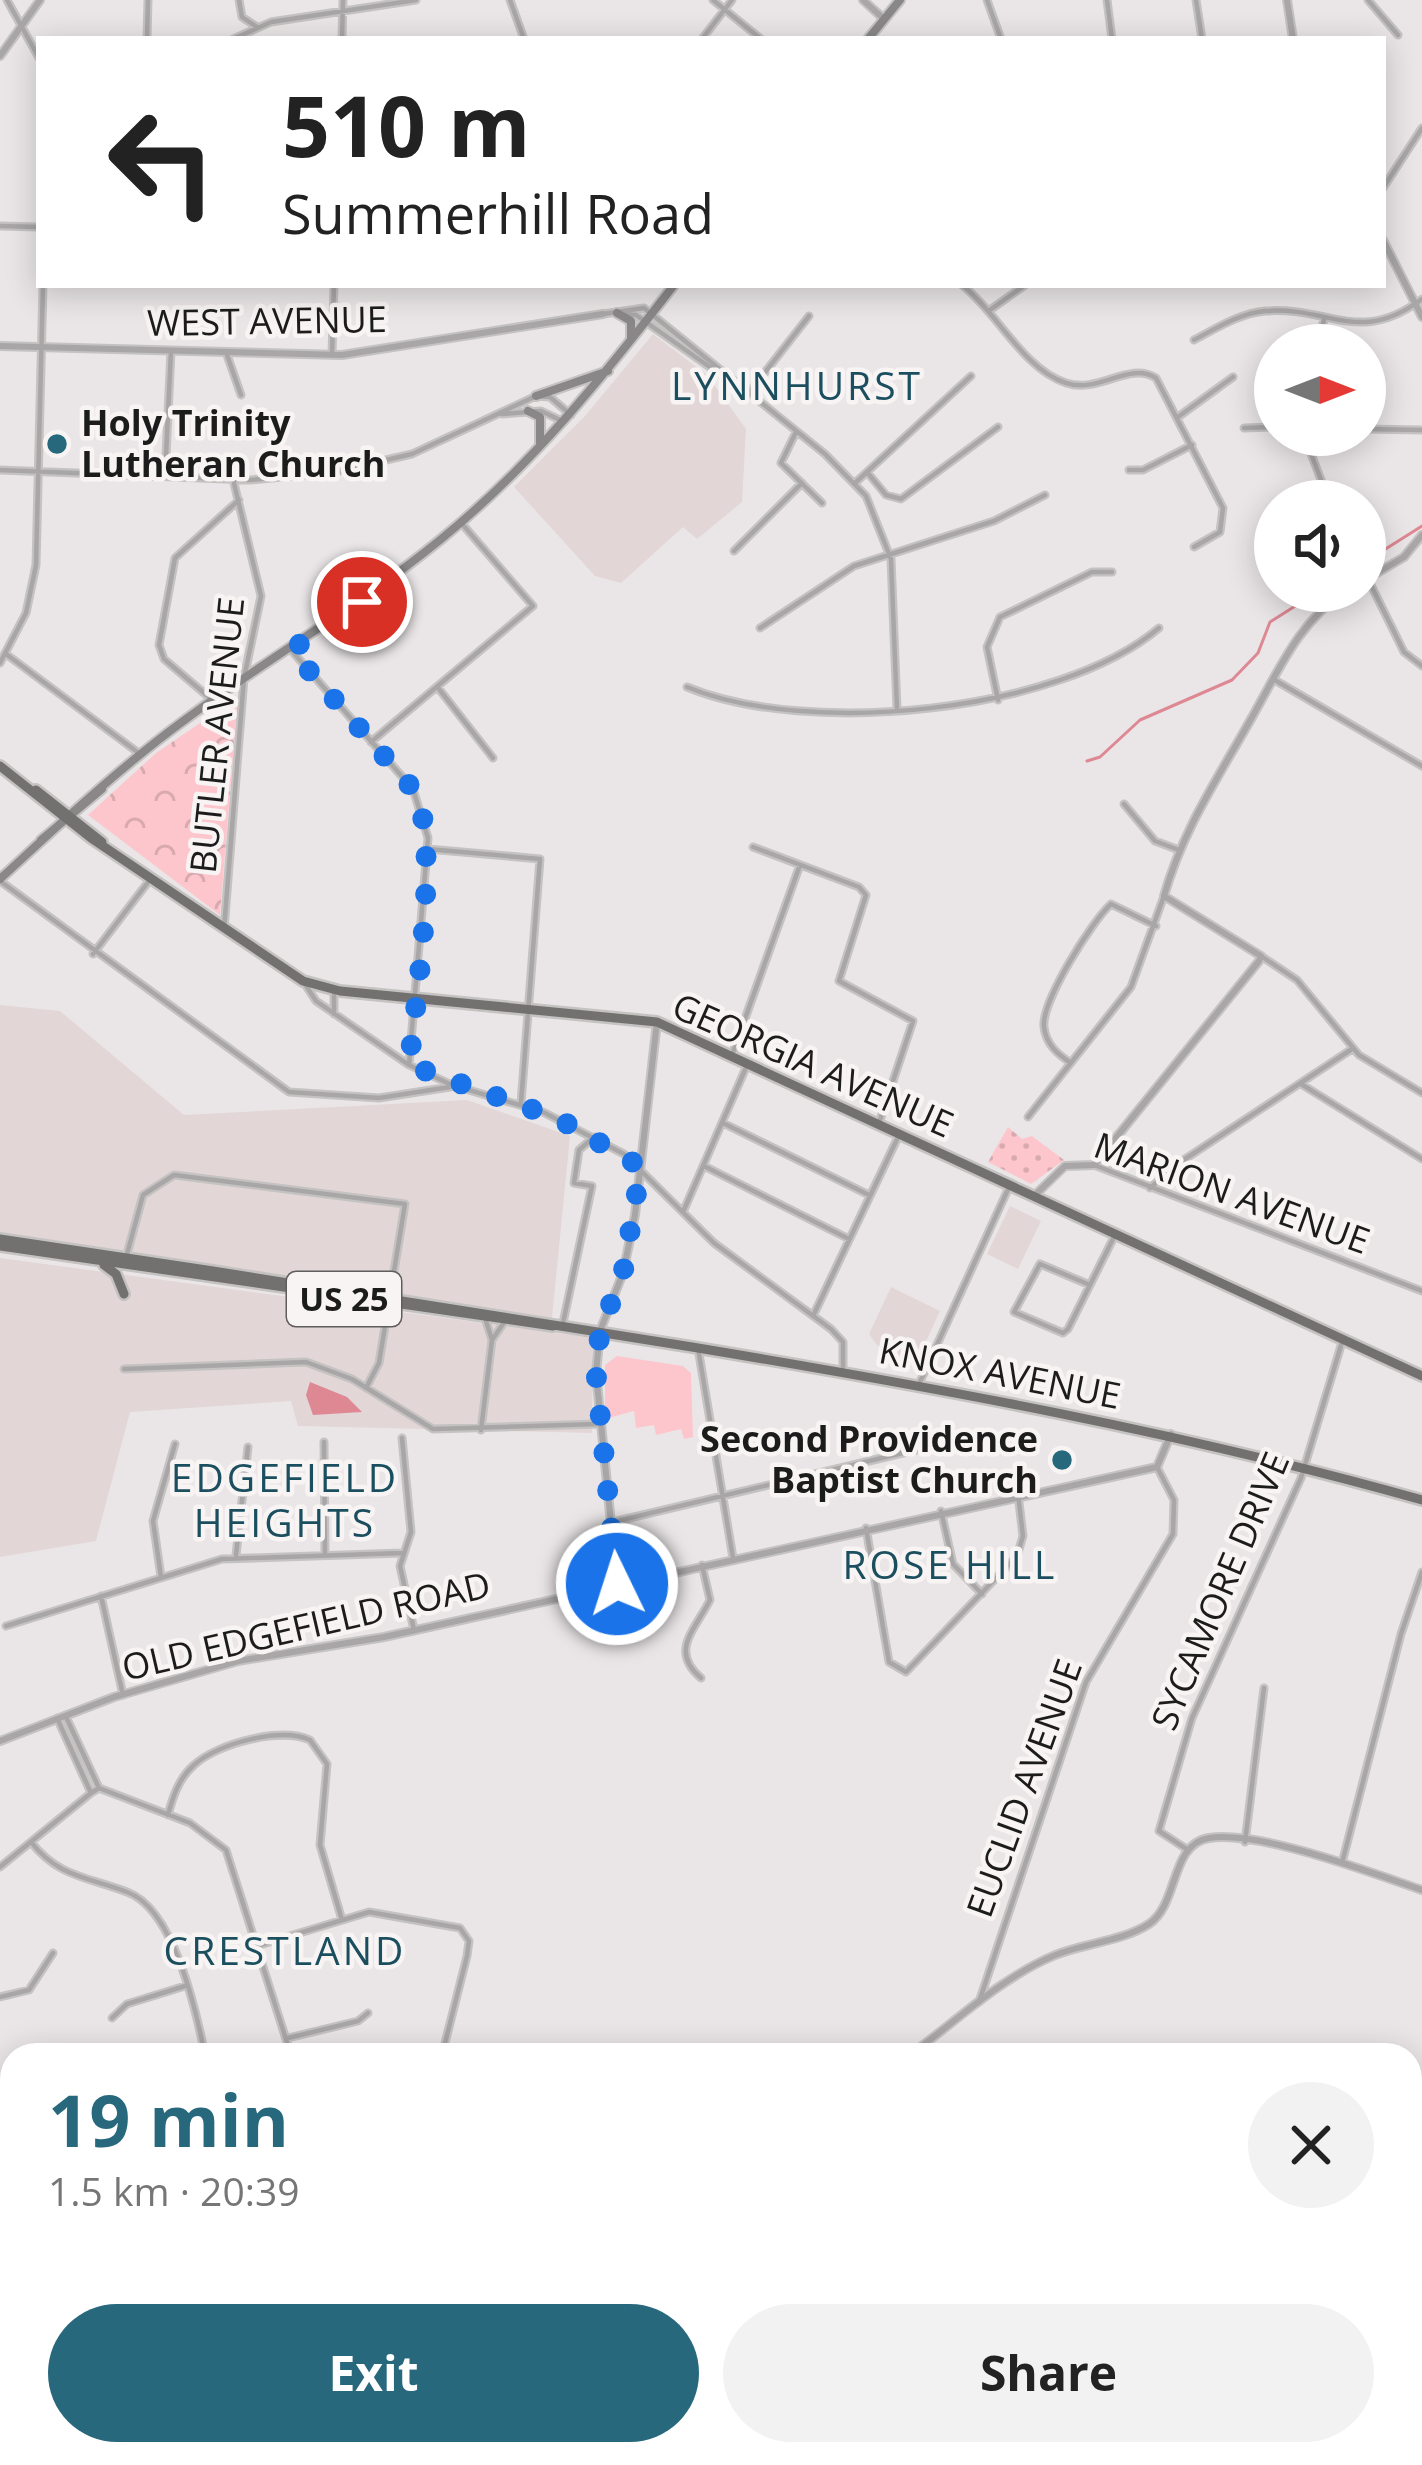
<!DOCTYPE html>
<meta charset="utf-8">
<style>
body{margin:0;font-family:"Open Sans",sans-serif;background:#f2f2f2;color:#222;height:100vh;display:flex;flex-direction:column;font-size:45px;white-space:nowrap}
*{box-sizing:border-box;margin:0}
p{font-size:39px;color:#767676}
.icon{flex:none;width:66px;height:66px;fill:none;stroke:currentColor;stroke-width:2;stroke-linecap:round;stroke-linejoin:round}
.map{position:relative;flex:1;overflow:hidden}
.panel{position:absolute;left:0px;top:2043px;width:1422px;height:423px;display:flex;flex-direction:column;background:#fff;border-radius:36px 36px 0 0;box-shadow:0 6px 30px #0003}
.panel>*{flex:none}
.hud{position:absolute;left:36px;top:36px;width:1350px;height:252px;border-radius:0px;box-shadow:0 6px 30px #0003;background:#fff;color:#222;overflow:hidden}
.needle{width:78px;rotate:90deg}
.fabs{position:absolute;left:1254px;top:324px;display:grid;gap:24px}
.fabs a{display:grid;place-items:center;width:132px;height:132px;border-radius:50%;background:#fff;box-shadow:0 6px 30px #0003;font-size:60px}
.pin{position:absolute;display:grid;place-items:center;width:102px;height:102px;color:#fff;margin:-51px;border:6px solid #fff;border-radius:50%;box-shadow:0 3px 12px #0007}
.me{position:absolute;width:132px;margin:-66px;rotate:356deg;stroke-linejoin:round;filter:drop-shadow(0 0 9px #0008)}
.turn{display:flex;align-items:center;gap:42px;height:252px;padding:0 48px;font-size:54px}
.turn .icon{width:156px;height:156px;stroke-width:2.5}
.turn b{display:block;font-size:84px;line-height:102px}
.round{display:grid;place-items:center;flex:none;width:126px;height:126px;border-radius:63px;background:#f2f2f2}
.overview{display:flex;align-items:center;justify-content:space-between;height:204px;padding:0 48px}
h1{font-size:72px;font-weight:700;line-height:90px;color:#27687c}
.primary-button{display:flex;gap:24px;margin-top:auto;padding:24px 48px}
.primary-button a{flex:1;height:138px;border-radius:72px;background:#27687c;color:#fff;font-size:48px;font-weight:700;line-height:138px;text-align:center}
.primary-button a+a{background:#f2f2f2;color:#222}
.map>svg:first-child{display:block}
.built{fill:#e3d6d7}
.grass{fill:url(#grass-dots)}
.forest{fill:url(#forest-crowns)}
.garden{fill:#fdc6cc}
.water{fill:#de8894}
.lines{fill:none;stroke-linecap:round;stroke-linejoin:round}
.stream{stroke:#de8894;stroke-width:3}
.minor-casing{stroke:#c5c2c2;stroke-width:9}
.tertiary-casing{stroke:#c5c2c2;stroke-width:10}
.secondary-casing{stroke:#c5c2c2;stroke-width:12}
.primary-casing{stroke:#c5c2c2;stroke-width:14}
.minor{stroke:#a8a6a7;stroke-width:4.5}
.tertiary{stroke:#a8a6a7;stroke-width:6}
.secondary{stroke:#898787;stroke-width:8}
.primary{stroke:#737070;stroke-width:9}
.route{stroke:#1a73e8;stroke-width:21;stroke-dasharray:0 37.8}
.poi-dot{fill:#27687c;stroke:#f8f4f4;stroke-width:4.5}
.labels{text-anchor:middle;stroke-width:9;stroke-linejoin:round;paint-order:stroke}
.shield{fill:#f8f4f4;stroke:#5f5d5d;stroke-width:3}
.shield-label{font-size:33px;font-weight:bold;fill:#1d1c1c}
.street-label{font-size:36px;fill:#1d1c1c;stroke:#f8f4f4}
.poi-label{font-size:36px;font-weight:bold;fill:#1d1c1c;stroke:#f8f4f4;text-anchor:start}
.neighbourhood-label{font-size:39px;letter-spacing:3px;fill:#1b4f5f;stroke:#f8f4f4}
</style>
<div class="map">
<svg width="1422" height="2465" viewBox="0 0 1422 2465">
<defs>
<pattern id="grass-dots" width="8" height="8" patternUnits="userSpaceOnUse" patternTransform="scale(3)"><rect width="8" height="8" fill="#fdc6cc"/><path d="M2 2h.1M6 6h.1" fill="none" stroke="#d8aaaf" stroke-width="1.8" stroke-linecap="round"/></pattern>
<pattern id="forest-crowns" width="20" height="18" patternUnits="userSpaceOnUse" patternTransform="scale(3)"><rect width="20" height="18" fill="#fdc6cc"/><path d="M2 6a3 3 0 1 1 6 0M12 15a3 3 0 1 1 6 0" fill="none" stroke="#d8aaaf"/></pattern>
</defs>
<rect width="100%" height="100%" fill="#eae6e7"/>
<path class="built" d="M653,334l54,41 39,54 -4,73 -45,37 -14,-12 -62,56 -26,-7 -81,-89 71,-71z
M0,1005l60,6 124,104 283,-15 103,36 -18,182 -552,-86z
M1010,1206l31,15 -23,48 -31,-15z
M0,1258l593,80 -1,95 -294,-7 -7,-25 -161,11 -34,129 -96,16z
M891,1287l49,24 -24,52 -39,-18 -8,-11z"/>
<path class="grass" d="M1008,1127l14,12 10,-3 32,24 -33,24 -43,-22z"/>
<path class="forest" d="M231,702l6,5 -17,208 -132,-100 68,-62z"/>
<path class="garden" d="M617,1356l66,10 8,7 2,64 -9,2 -3,-10 -25,6 -2,-10 -18,3 -2,-17 -29,8v-54z"/>
<path class="water" d="M310,1382l37,15 15,15 -49,3 -7,-20z"/>
<g class="lines">
<path class="stream" d="M1365,562l57,-36
M1087,761l13,-4 40,-37 92,-40 26,-27 12,-31 49,-31"/>
<defs>
<path id="minor" d="M7,0l32,58
M239,0l3,17 15,10
M510,0l14,39
M713,0l48,39
M987,0l14,39
M1107,0l5,39
M1196,0l6,39
M1368,0l30,35
M147,39l1,-39
M233,39l38,-17 145,-22
M342,39l1,-39
M702,39l30,-39
M1383,188l39,-60
M0,226l39,1
M962,285c35,27 61,84 104,98 33,11 63,-22 90,-5l67,130 -3,24 -26,15
M990,310l35,-25
M618,313l18,2 112,79
M603,314l41,-6 181,146 41,42 25,63 6,150
M1194,340c21,-11 46,-27 71,-29 65,-5 94,35 157,-12
M1319,345l5,-26
M226,352l15,43
M332,355l2,-70
M748,394l61,-78
M502,414l39,-3 19,9
M1178,417l55,-40
M1244,428l31,-1
M1365,429l57,1
M796,432l-15,31 41,40
M1304,435l25,66
M0,470l250,10 84,-8 78,-18 124,-58 14,1 21,18
M1129,470h14l49,-25
M867,472l19,23 15,4 97,-72
M165,476l6,-125
M855,483l116,-107
M734,551l68,-68
M1365,573l39,79 18,14
M760,628l94,-62 140,-45 51,-26
M291,650l122,139 15,49 -19,227
M6,654l134,100
M0,663l26,-50 10,-48 7,-280
M1273,679l149,87
M687,687c120,50 371,26 472,-59
M439,689l54,69
M211,699l-47,-40 -5,-14 16,-87 64,-58
M998,700l-11,-53 13,-30 92,-45h20
M371,742l162,-136 -70,-81
M1124,804l31,37 24,9
M753,847l106,40 7,8 -27,86 74,40 -34,102
M428,849l112,10 -19,244
M0,881l289,211 90,6 71,-11
M224,929l20,-251 17,-82 -28,-117
M93,954l59,-77
M1261,956l36,24 62,75 63,38
M303,981l13,20 93,64 43,20 91,27 81,42 90,89 117,86 12,13v29
M334,1014v-24
M732,1055l68,-190
M1071,1063c-14,-9 -25,-19 -27,-36 -3,-25 48,-106 67,-123l45,22
M1301,1084l121,75
M1028,1117l103,-130 33,-91
M723,1123l146,72
M1094,1165l328,126
M704,1166l145,73
M1150,1188l29,-25 173,-114
M683,1212l65,-149
M127,1254l16,-59 31,-20 231,29 -26,159 -13,25
M1090,1285l-50,-21 -26,48 49,21 5,-4 48,-96
M813,1316l87,-183
M563,1323l29,-137 -18,-3 5,-33 15,-13
M492,1340l13,-19
M698,1348l35,210
M124,1369l182,-7 46,17 81,50 165,-5
M919,1384l91,-199
M481,1430l11,-90 -7,-22
M402,1438l9,94 -11,34 14,64
M324,1442l1,111
M941,1511l12,53 29,30
M613,1522l315,-75
M866,1528l23,134 17,10 111,-116 6,-20 -5,-42
M236,1555l12,-108
M161,1577l-8,-56 22,-77
M101,1596l22,99
M6,1626l216,-67 181,-6
M701,1678c-32,-27 -6,-48 9,-78l-8,-35
M66,1717l33,71
M57,1718l34,75
M91,1793l8,-5 91,35 36,27 65,205
M168,1815c5,-19 11,-37 26,-50 24,-22 87,-38 116,-25l17,24 -7,81 22,75
M31,1842c27,35 57,35 96,50 47,17 69,118 78,163
M1245,1842l19,-154
M1188,1850l-29,-19 33,-113 109,-240 42,-139
M1342,1863l59,-229 21,-62
M0,1867l91,-74
M260,1945l109,-33 91,16 9,13 -2,15 -25,99
M0,1997l29,-7 24,-37
M979,2002l107,-320 87,-148 1,-34 -17,-33
M112,2018l15,-14 58,-18
M288,2038l70,-17 10,-8
M0,2092l12,1
M0,2175l12,1
M12,2273v25
M0,2319l12,-1
M0,2404l12,-2
M1410,2407l12,4
M149,2465l8,-11"/>
<path id="tertiary" d="M863,0l21,19
M1287,0l6,39
M0,56l40,-56
M1383,240l39,77
M0,346l342,9 261,-41
M1365,580l39,-23 18,-22
M1034,1196l31,-30 29,-1 165,-204 2,-5 -97,-60c19,-67 54,-118 87,-177 28,-49 47,-96 94,-128
M617,1584l-21,-211 4,-42 23,-58 12,-58 22,-193
M0,1741l114,-44 124,-36 146,-24 773,-170 14,-33
M910,2055c45,-33 91,-77 143,-99 30,-13 68,-14 96,-32 30,-20 21,-80 60,-86 50,-8 163,35 213,52
M1410,2115l12,-32
M326,2465l6,-11
M1280,2465l4,-11"/>
<path id="secondary" d="M868,39l32,-39
M617,313l14,8v18
M536,396l72,-25
M528,411l12,6v26
M41,840l61,-51
M0,879c61,-56 119,-111 186,-160 84,-62 173,-113 254,-179 91,-74 163,-163 234,-255"/>
<path id="primary" d="M0,766l91,72 212,143 37,10 317,31 765,354
M36,790l66,52
M0,1239c231,34 462,70 692,108 247,41 489,85 730,153
M0,1246l553,80
M104,1265l12,9 8,20"/>
</defs>
<use href="#minor" class="minor-casing"/>
<use href="#tertiary" class="tertiary-casing"/>
<use href="#secondary" class="secondary-casing"/>
<use href="#primary" class="primary-casing"/>
<use href="#minor" class="minor"/>
<use href="#tertiary" class="tertiary"/>
<use href="#secondary" class="secondary"/>
<use href="#primary" class="primary"/>
</g>
<g class="lines">
<path class="route" d="M362,602l-71,48 122,139c29,45 2,217 -4,276l150,54 82,48 -18,106 -23,58 -4,42 21,211"/>
</g>
<g class="poi-dot">
<circle cx="57" cy="444" r="12"/>
<circle cx="1062" cy="1460" r="12"/>
</g>
<g class="labels">
<rect class="shield" x="287" y="1272" width="114" height="54" rx="9"/>
<g class="shield-label">
<text x="344" y="1311">US 25</text>
</g>
<g class="street-label">
<text transform="translate(267 321) rotate(-1)" y="13">WEST AVENUE</text>
<text transform="translate(217 735) rotate(-84)" y="13">BUTLER AVENUE</text>
<text transform="translate(813 1065) rotate(24)" y="13">GEORGIA AVENUE</text>
<text transform="translate(1232 1193) rotate(20)" y="13">MARION AVENUE</text>
<text transform="translate(1000 1373) rotate(11)" y="13">KNOX AVENUE</text>
<text transform="translate(1220 1591) rotate(-67)" y="13">SYCAMORE DRIVE</text>
<text transform="translate(306 1626) rotate(-13)" y="13">OLD EDGEFIELD ROAD</text>
<text transform="translate(1024 1788) rotate(-70)" y="13">EUCLID AVENUE</text>
</g>
<g class="poi-label">
<text x="81" y="436">Holy Trinity<tspan x="81" dy="41">Lutheran Church</tspan></text>
<text x="1038" y="1452" text-anchor="end">Second Providence<tspan x="1038" dy="41">Baptist Church</tspan></text>
</g>
<g class="neighbourhood-label">
<text x="797" y="400">LYNNHURST</text>
<text x="285" y="1492">EDGEFIELD<tspan x="285" dy="45">HEIGHTS</tspan></text>
<text x="950" y="1579">ROSE HILL</text>
<text x="285" y="1965">CRESTLAND</text>
</g>
</g>
</svg>
<div class="fabs">
<a><svg class="needle" viewBox="-14 -14 28 28"><path d="M0-13l5 13h-10z" fill="#e53935"/><path d="M0 13l5-13h-10z" fill="#767676"/></svg></a>
<a><svg class="icon" aria-label="sound" viewBox="0 0 24 24"><path d="M4 9h4l5-4v14l-5-4H4zM17 9q2 3 0 6"/></svg></a>
</div>
<div class="pin" style="left:362px;top:602px;background:#d93025"><svg class="icon" aria-label="arrive" viewBox="0 0 24 24"><path d="M6 21V4h12l-3 4 3 4H6"/></svg></div>
<svg class="me" style="left:617px;top:1584px" viewBox="-20 -20 40 40"><circle r="17" fill="#1a73e8" stroke="#fff" stroke-width="3"/><path d="M0-11L8 9 0 5-8 9z" fill="#fff"/></svg>
<div class="hud">
<div class="turn"><svg class="icon" aria-label="left" viewBox="0 0 24 24"><path d="M17 20v-9H6M10 6l-5 5 5 5"/></svg><div><b>510 m</b>Summerhill Road</div></div>
</div>
<section class="panel">
<div class="overview"><div><h1>19 min</h1><p>1.5 km · 20:39</p></div><a class="round"><svg class="icon" aria-label="close" viewBox="0 0 24 24"><path d="M6 6l12 12M18 6L6 18"/></svg></a></div>
<div class="primary-button"><a>Exit</a><a>Share</a></div>
</section>
</div>
